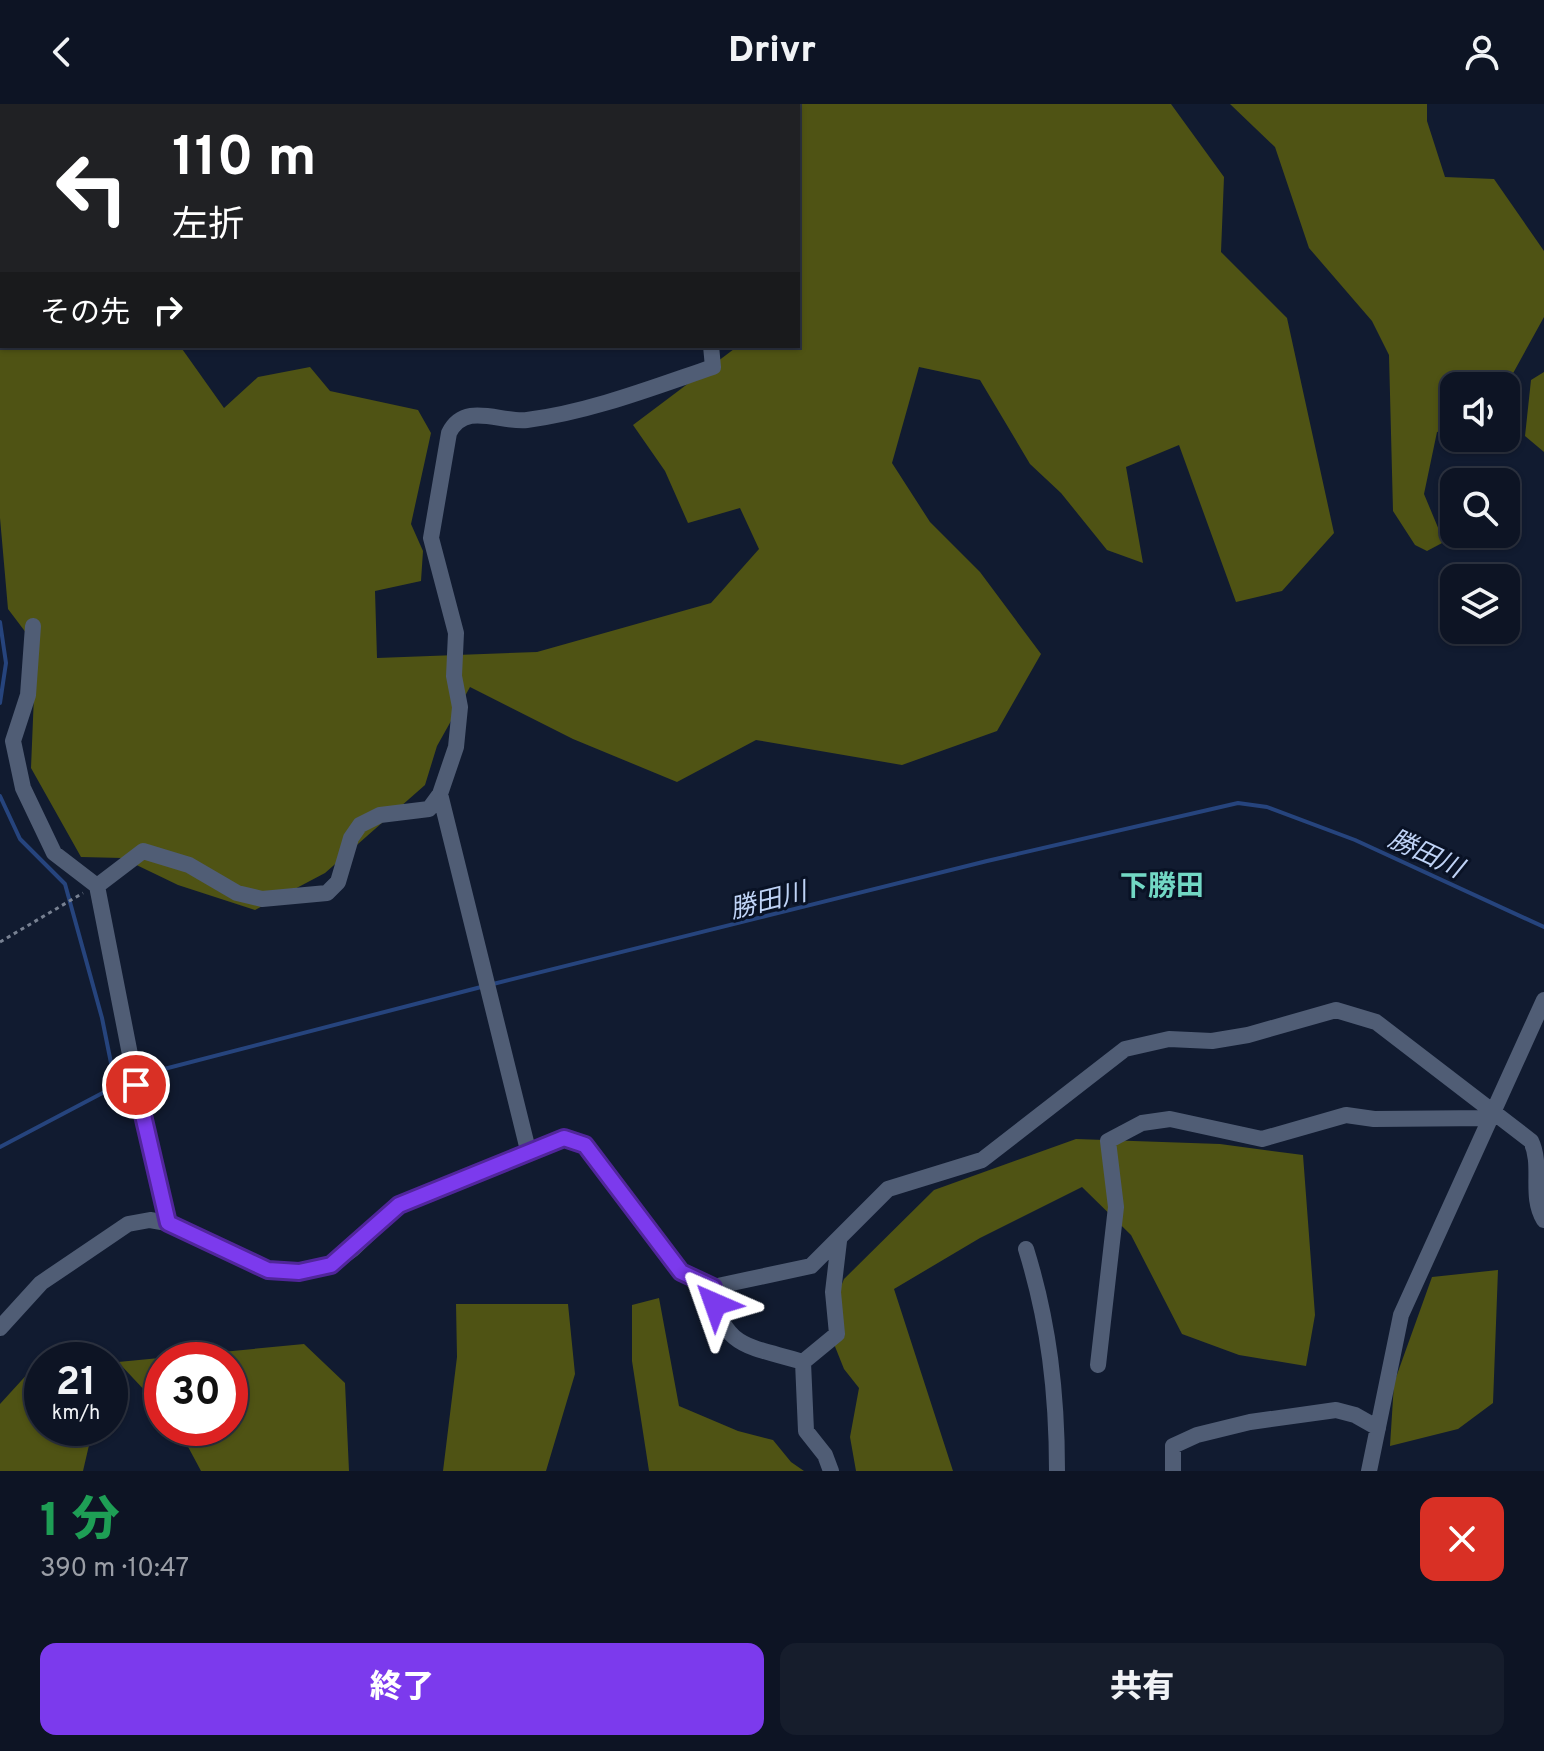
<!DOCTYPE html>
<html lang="ja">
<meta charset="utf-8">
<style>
body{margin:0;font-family:Overpass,"Noto Sans JP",sans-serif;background:#161d2c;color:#f1f3f6;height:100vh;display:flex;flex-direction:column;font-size:30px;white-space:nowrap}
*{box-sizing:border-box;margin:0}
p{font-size:26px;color:#9a9ea6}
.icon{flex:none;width:44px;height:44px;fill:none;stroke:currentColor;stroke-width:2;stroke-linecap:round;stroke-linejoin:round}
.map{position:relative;height:1367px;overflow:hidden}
.side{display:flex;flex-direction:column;background:#0d1424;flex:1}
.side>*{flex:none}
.hud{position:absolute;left:0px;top:0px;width:800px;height:244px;box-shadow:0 2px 6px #0004,0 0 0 2px #2d3341;background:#202124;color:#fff;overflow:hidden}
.fabs{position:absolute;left:1440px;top:268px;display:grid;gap:16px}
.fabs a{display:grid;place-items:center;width:80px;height:80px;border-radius:16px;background:#0d1424;box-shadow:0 2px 6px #0004,0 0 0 2px #2d3341;font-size:40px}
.speed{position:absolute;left:24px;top:1238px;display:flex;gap:16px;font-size:40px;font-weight:700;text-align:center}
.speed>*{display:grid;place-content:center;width:104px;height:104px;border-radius:50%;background:#0d1424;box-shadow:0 2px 6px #0004,0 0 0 2px #2d3341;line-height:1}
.speed small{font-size:20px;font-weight:400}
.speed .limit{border:12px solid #d22;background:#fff;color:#111}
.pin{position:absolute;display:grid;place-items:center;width:68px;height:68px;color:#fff;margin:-34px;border:4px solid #fff;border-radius:50%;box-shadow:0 2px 8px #0007}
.me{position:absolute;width:88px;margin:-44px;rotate:317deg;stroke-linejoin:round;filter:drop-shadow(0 0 6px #0008)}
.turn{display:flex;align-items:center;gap:28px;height:168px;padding:0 40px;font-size:36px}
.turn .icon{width:104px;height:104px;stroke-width:2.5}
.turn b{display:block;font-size:56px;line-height:68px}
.then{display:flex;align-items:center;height:76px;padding:0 40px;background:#0003;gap:16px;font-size:30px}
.round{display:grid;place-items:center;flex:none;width:84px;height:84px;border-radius:16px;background:#161d2c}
.head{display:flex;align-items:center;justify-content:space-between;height:136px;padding:0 40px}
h1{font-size:48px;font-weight:800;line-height:60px;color:#1e9e55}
.button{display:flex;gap:16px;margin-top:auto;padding:16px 40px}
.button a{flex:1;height:92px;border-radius:16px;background:#7c3aed;color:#fff;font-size:32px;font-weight:800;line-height:92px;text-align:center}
.button a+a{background:#161d2c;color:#f1f3f6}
header{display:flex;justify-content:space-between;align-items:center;height:104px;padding:0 40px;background:#0d1424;font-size:36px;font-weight:800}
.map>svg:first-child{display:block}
.forest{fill:#4f5314}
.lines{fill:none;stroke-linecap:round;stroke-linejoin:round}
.stream{stroke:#26447d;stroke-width:4}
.path{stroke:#788192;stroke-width:3;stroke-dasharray:4 4;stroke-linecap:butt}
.minor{stroke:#505d75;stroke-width:16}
.route-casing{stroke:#51269a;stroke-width:20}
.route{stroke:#7c3aed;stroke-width:14}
.labels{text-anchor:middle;stroke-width:6;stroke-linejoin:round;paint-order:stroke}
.water-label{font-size:26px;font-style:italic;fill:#bfd3f6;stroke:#091225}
.quarter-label{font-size:28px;font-weight:bold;fill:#72d7c4;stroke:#091225}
</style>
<header><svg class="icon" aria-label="back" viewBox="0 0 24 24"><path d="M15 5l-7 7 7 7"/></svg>Drivr<svg class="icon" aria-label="person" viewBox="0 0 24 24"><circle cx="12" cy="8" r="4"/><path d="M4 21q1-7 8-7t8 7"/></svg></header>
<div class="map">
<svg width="1544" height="1367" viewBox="0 0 1544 1367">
<rect width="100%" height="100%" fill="#111b30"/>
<path class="forest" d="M14,0h607l-609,2z
M660,0h511l53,73 -3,75 66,66 47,215 -52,58 -46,11 -57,-157 -53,22 17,96 -36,-13 -46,-57 -31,-29 -50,-84 -61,-13 -27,96 38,59 50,50 61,82 -44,77 -95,34 -146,-25 -79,42 -104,-43 -103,-52 -33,59 -12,39 -100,88 -70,37 -77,-25 -56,-27 -41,-1 -50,-89 5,-122 -28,-37 -8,-91v-399l2,-3v230h178l44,62 34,-31 52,-10 20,24 88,19 13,23 -20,91 12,27 -2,30 -46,10 2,67 160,-6 174,-49 48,-54 -19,-41 -52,15 -23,-52 -32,-46 105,-79h60v-240z
M1230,0h197v17l18,56 49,2 50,72v66l-38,69h-52v43l-17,3 -13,62 20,48 -17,9 -12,-6 -22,-34 -4,-156 -17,-34 -63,-73 -34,-101z
M1544,268v80l-19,-16 6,-56z
M1076,1035l144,5 83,11 12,160 -9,51 -67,-11 -57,-21 -51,-99 -49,-48 -102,51 -86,51 59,182h-97l-6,-34 9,-49 -15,-19 -10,-25 -2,-36 12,-29 90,-89z
M1498,1166l-5,133 -35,26 -68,17 4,-63 38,-106z
M659,1194l20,108 59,25 35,9 18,22 13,9h-155l-17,-110v-56z
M456,1200h112l7,70 -29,97h-103l14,-114z
M304,1240l41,39 4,88h-148l-23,-43h52v-68h-68v49l-44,-47z
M31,1266h11v58h51l-10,43h-83v-67z"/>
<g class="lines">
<path class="stream" d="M0,518l6,41 -6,40
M0,692l20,43 45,45 37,134 13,65
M493,880l494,-123 251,-58 29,4 88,33 189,87
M137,972l348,-90
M0,1043l129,-68"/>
<path class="path" d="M0,838l83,-49"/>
<path class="minor" d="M643,0v2
M33,522l-5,69 -15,46 10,47 31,65 43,33 39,199 32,138
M97,782l46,-35 46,14 48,28 25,6 65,-6 11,-11 13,-44 9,-13 20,-10 49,-6 11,-15
M528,1046l-88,-356 16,-47 4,-40 -6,-31 2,-43 -25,-95 18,-105c16,-32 51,-10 78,-13 63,-8 127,-33 186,-53l-2,-21
M1026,1145c23,74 31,145 31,222
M713,1183c7,63 39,59 90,75l34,-28 -4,-42 6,-51
M0,1224l41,-45 87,-59 22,-4 23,4 95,46 31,2 32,-7 22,-16 46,-44 165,-67 21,7 96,127 32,15 98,-21 77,-77 94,-29 143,-111 44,-10 43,2 36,-6 88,-25 40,12 155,119c12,25 -2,55 13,79
M803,1258l3,69 19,24 6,16
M1098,1261l18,-158 -8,-66 34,-18 28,-4 92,20 84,-24 28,4 115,-1
M1173,1367v-25l24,-11 53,-13 86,-12 19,5 23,13
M1369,1367l32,-156 143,-315"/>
</g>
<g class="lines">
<defs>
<path id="route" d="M136,981l32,138 100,47 31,2 32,-7 68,-60 165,-67 21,7 96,127 32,15 2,17"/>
</defs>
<use href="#route" class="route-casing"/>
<use href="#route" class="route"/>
</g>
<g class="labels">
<g class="water-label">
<text transform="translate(1426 749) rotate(25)" y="9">勝田川</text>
<text transform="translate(768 796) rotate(-14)" y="9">勝田川</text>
</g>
<g class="quarter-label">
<text x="1162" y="791">下勝田</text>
</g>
</g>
</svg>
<div class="fabs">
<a><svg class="icon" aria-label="sound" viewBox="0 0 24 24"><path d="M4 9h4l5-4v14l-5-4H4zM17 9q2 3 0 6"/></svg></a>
<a><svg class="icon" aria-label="search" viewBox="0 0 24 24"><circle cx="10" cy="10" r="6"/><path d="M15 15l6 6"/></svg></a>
<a><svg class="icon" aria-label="layers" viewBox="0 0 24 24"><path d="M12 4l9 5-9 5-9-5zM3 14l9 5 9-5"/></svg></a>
</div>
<div class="speed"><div>21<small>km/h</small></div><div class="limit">30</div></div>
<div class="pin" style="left:136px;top:981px;background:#d93025"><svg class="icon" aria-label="arrive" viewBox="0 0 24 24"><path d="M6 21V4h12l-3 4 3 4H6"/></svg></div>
<svg class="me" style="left:715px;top:1200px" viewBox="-20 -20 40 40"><path d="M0-17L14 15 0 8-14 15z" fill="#7c3aed" stroke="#fff" stroke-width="4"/></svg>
<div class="hud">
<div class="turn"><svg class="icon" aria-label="left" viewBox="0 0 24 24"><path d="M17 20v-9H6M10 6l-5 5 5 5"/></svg><div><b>110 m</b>左折</div></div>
<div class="then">その先<svg class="icon" aria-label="right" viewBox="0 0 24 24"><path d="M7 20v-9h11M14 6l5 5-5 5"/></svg></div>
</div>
</div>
<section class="side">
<div class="head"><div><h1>1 分</h1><p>390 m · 10:47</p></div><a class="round" style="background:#d93025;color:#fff"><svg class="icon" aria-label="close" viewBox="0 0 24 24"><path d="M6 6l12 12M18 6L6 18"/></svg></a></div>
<div class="button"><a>終了</a><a>共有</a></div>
</section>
